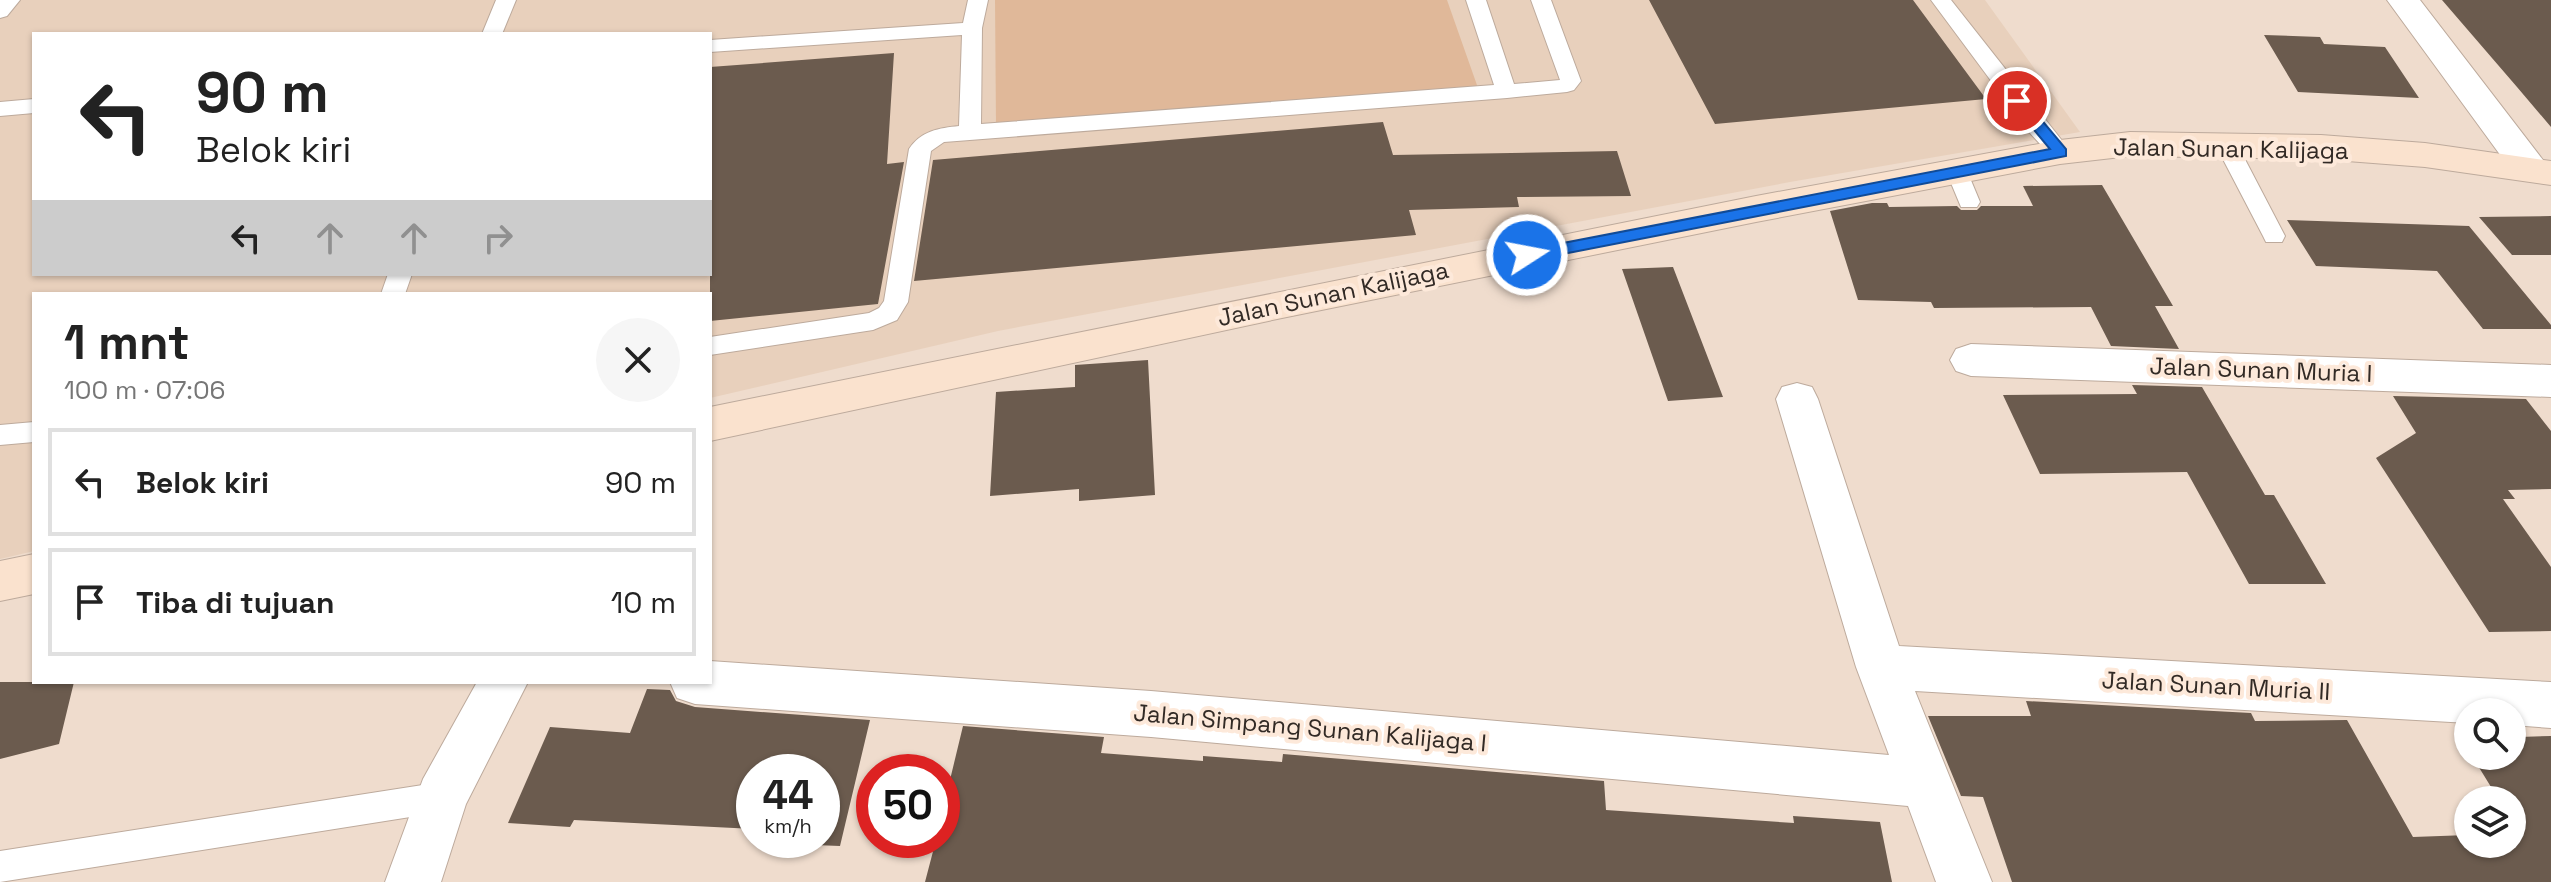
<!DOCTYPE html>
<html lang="id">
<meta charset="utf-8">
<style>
body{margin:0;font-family:"Space Grotesk",sans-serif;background:#f6f6f6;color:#222;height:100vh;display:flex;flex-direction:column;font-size:30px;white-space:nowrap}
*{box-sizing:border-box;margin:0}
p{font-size:26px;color:#767676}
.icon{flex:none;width:44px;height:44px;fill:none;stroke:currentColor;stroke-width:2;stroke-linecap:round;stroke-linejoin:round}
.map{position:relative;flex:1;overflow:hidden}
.drawer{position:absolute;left:32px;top:292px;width:680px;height:392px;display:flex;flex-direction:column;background:#fff;border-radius:0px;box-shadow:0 2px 6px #0004}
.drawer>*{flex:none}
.top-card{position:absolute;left:32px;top:32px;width:680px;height:244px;border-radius:0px;box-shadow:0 2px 6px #0004;background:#fff;color:#222;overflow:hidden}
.buttons{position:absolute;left:2454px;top:698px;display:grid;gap:16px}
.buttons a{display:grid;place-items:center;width:72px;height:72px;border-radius:50%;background:#fff;box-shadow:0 2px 6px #0004;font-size:40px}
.speed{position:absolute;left:736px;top:754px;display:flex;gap:16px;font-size:40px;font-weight:700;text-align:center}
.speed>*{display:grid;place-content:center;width:104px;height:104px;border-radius:50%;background:#fff;box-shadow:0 2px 6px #0004;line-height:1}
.speed small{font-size:20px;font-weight:400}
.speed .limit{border:12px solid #d22;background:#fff;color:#111}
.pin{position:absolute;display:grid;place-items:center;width:68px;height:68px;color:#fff;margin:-34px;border:4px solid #fff;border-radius:50%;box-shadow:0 2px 8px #0007}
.me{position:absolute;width:88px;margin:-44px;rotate:79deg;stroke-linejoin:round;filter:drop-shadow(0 0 6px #0008)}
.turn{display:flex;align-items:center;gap:28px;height:168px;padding:0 32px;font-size:36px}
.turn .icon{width:104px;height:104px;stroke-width:2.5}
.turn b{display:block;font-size:56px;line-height:68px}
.lanes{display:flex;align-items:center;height:76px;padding:0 32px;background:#0003;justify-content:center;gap:40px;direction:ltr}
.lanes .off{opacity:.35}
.round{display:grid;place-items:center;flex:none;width:84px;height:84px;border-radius:42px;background:#f6f6f6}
.overview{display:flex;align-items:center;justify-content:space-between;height:136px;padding:0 32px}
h1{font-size:48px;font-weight:800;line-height:60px}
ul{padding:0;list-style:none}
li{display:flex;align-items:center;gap:24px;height:108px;margin:0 16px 12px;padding:0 16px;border:4px solid #e0e0e0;border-radius:0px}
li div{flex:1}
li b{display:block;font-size:30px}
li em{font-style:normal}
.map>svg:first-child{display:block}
.built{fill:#e8d0bc;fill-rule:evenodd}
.green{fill:#e0b899}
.building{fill:#6b5b4e}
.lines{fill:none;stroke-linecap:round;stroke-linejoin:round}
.lane-casing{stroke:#bdaa9c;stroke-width:2}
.street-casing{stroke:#bdaa9c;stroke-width:2}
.secondary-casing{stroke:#bdaa9c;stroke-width:2}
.lane{fill:#fff;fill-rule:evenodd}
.street{fill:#fff;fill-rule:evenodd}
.secondary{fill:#fae2ce;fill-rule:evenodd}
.route{fill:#1a73e8;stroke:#114b97;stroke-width:2}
.labels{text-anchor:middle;stroke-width:8;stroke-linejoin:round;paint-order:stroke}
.street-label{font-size:24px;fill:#322a25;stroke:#fde9da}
</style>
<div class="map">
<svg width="2551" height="882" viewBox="0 0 2551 882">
<rect width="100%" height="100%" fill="#efdccd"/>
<path class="built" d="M0,0h1985l95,132 -290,50 -792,149 -288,67v-104h-676v257l-34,8zM34,34h676v240h-676z"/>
<path class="green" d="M995,0h452l31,88 -482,39z"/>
<path class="building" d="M1649,0h264l73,99 -271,25z
M2442,0h109v127l-34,-40z
M2264,35l56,2 4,7 61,3 34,51 -121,-6z
M894,53l-7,111 17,-2 -26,142 -168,17v-254z
M1383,122l10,33 224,-4 14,45 -114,1 2,10 -110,3 7,25 -502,46 19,-121z
M2102,185l71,121h-18l24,43 -68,-3 -20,-39 -157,1 -3,-6 -73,-2 -28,-89 42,-8h15l2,4 68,-1 4,4h16l4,-4h52l-10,-20z
M2551,216v39h-39l-33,-38z
M2287,220l182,6 82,99v4h-68l-46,-58 -121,-5z
M1673,267l50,130 -55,4 -46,-132z
M1148,360l7,135 -76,6v-12l-89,7 6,-104 79,-5v-22z
M2132,385l70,2 63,108h9l52,89h-77l-62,-112 -147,2 -37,-79 134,-1z
M2393,396l133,3 25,32v58l-43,1 7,9h-12l48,68v64l-62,1 -113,-174 40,-25z
M0,682h74l-15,62 -59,15z
M647,689l23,1 6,11 19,6 175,13 -30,126 -77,-3v-3h59v-68h-68v57l-180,-9 -4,7 -62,-4 42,-96 80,6z
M2026,701l225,12 4,8 92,-1 66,117 55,-2v9h44v-9l8,-1 -8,-13v-21h-13l-27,-44h40v-25l7,6 32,-1v146h-539l-29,-85 -22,-1 -33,-80h103z
M963,726l141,11 -3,16 102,8v-5l79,6 1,-8 321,27 2,29 188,13 -1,-7 87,6 12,60h-967l11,-42h6v-27z"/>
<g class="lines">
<defs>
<path id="lane" d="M0,0h20l-13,16 -7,2z
M496,0h20l-14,34h-20z
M968,0h20l-6,28 -1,96 513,-39 -28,-85h20l28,84 46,-4 -29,-80h20l30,81 -7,9 -7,2 -60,6 -563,44 -13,9 -23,151 -11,18 -24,10 -163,25v-18l159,-24 10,-5 5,-7 25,-152c12,-18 30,-21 50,-23l3,-91 -252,17v-12l253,-17z
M1931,0h20l120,152 -3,5h-16l-23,-25z
M34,99v14l-34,3v-14z
M2226,137l8,2 3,5 48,92 -3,6h-16l-3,-6 -48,-92 3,-5z
M1957,164l8,2 15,36 -3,5h-16l-15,-36 3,-5z
M388,274h24l-7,20h-24z
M34,422v20l-34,3v-20z
M442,782l11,5 5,10 -5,10 -11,5 -442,70v-31z"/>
<path id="street" d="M2387,0h33l123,160 6,9 -6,9 -13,3 -13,-3z
M1971,344l580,21v32l-580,-21 -15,-5 -6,-11 6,-11z
M1797,383l15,4 6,12 81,247 652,36v46l-39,-3v-13h-44v11l-553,-32 77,191h-56l-28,-76 -757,-69 -456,-33 -18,-6 -7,-16h40v-21l441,30 738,64 -33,-88 -80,-268 6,-12z
M477,682h51l-62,122 -25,78h-56l38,-103z"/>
<path id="secondary" d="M2130,132l191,3 104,8 126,18v24l-126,-18 -104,-8 -191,-3 -70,8 -304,58 -474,96 -572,123v-34l1046,-211 304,-56z
M34,554v40l-34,7v-40z"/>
</defs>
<use href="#lane" class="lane-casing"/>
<use href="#street" class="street-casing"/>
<use href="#secondary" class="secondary-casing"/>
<use href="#lane" class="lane"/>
<use href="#street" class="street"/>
<use href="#secondary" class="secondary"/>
</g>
<path class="route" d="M2017,97l6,1 43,51v7l-539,105 -9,-6 9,-5 523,-101 -40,-48z"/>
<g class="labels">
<g class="street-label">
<text transform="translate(2231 149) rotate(1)" y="8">Jalan Sunan Kalijaga</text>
<text transform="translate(1333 294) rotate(-12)" y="8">Jalan Sunan Kalijaga</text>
<text transform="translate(2261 370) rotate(2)" y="8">Jalan Sunan Muria I</text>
<text transform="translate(2216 686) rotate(3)" y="8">Jalan Sunan Muria II</text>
<text transform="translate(1310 728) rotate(5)" y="8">Jalan Simpang Sunan Kalijaga I</text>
</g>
</g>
</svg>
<div class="buttons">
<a><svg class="icon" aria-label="search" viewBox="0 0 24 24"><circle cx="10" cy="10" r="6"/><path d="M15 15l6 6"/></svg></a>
<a><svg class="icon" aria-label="layers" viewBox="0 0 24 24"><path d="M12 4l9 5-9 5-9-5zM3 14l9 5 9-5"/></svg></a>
</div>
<div class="speed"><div>44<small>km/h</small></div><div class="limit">50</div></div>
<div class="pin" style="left:2017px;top:101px;background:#d93025"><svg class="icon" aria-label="arrive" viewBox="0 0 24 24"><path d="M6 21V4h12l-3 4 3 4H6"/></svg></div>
<svg class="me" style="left:1527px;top:255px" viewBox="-20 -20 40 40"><circle r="17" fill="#1a73e8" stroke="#fff" stroke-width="3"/><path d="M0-11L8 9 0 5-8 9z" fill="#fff"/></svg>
<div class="top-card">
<div class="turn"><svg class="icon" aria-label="left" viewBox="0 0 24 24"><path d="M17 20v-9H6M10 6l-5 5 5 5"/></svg><div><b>90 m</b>Belok kiri</div></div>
<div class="lanes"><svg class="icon" aria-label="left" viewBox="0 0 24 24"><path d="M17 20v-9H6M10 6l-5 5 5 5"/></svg><svg class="icon off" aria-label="ahead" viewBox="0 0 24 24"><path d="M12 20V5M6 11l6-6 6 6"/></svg><svg class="icon off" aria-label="ahead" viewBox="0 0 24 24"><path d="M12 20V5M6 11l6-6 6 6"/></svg><svg class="icon off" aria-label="right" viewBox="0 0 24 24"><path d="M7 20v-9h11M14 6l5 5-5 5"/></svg></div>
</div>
<section class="drawer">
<div class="overview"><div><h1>1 mnt</h1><p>100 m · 07:06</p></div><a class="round"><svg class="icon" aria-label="close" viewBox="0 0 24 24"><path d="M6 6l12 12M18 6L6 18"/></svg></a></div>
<ul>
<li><svg class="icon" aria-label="left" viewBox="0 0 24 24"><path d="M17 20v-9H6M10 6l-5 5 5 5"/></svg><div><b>Belok kiri</b></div><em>90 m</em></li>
<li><svg class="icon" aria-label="arrive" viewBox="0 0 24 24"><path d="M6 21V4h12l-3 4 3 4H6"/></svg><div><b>Tiba di tujuan</b></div><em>10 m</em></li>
</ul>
</section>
</div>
